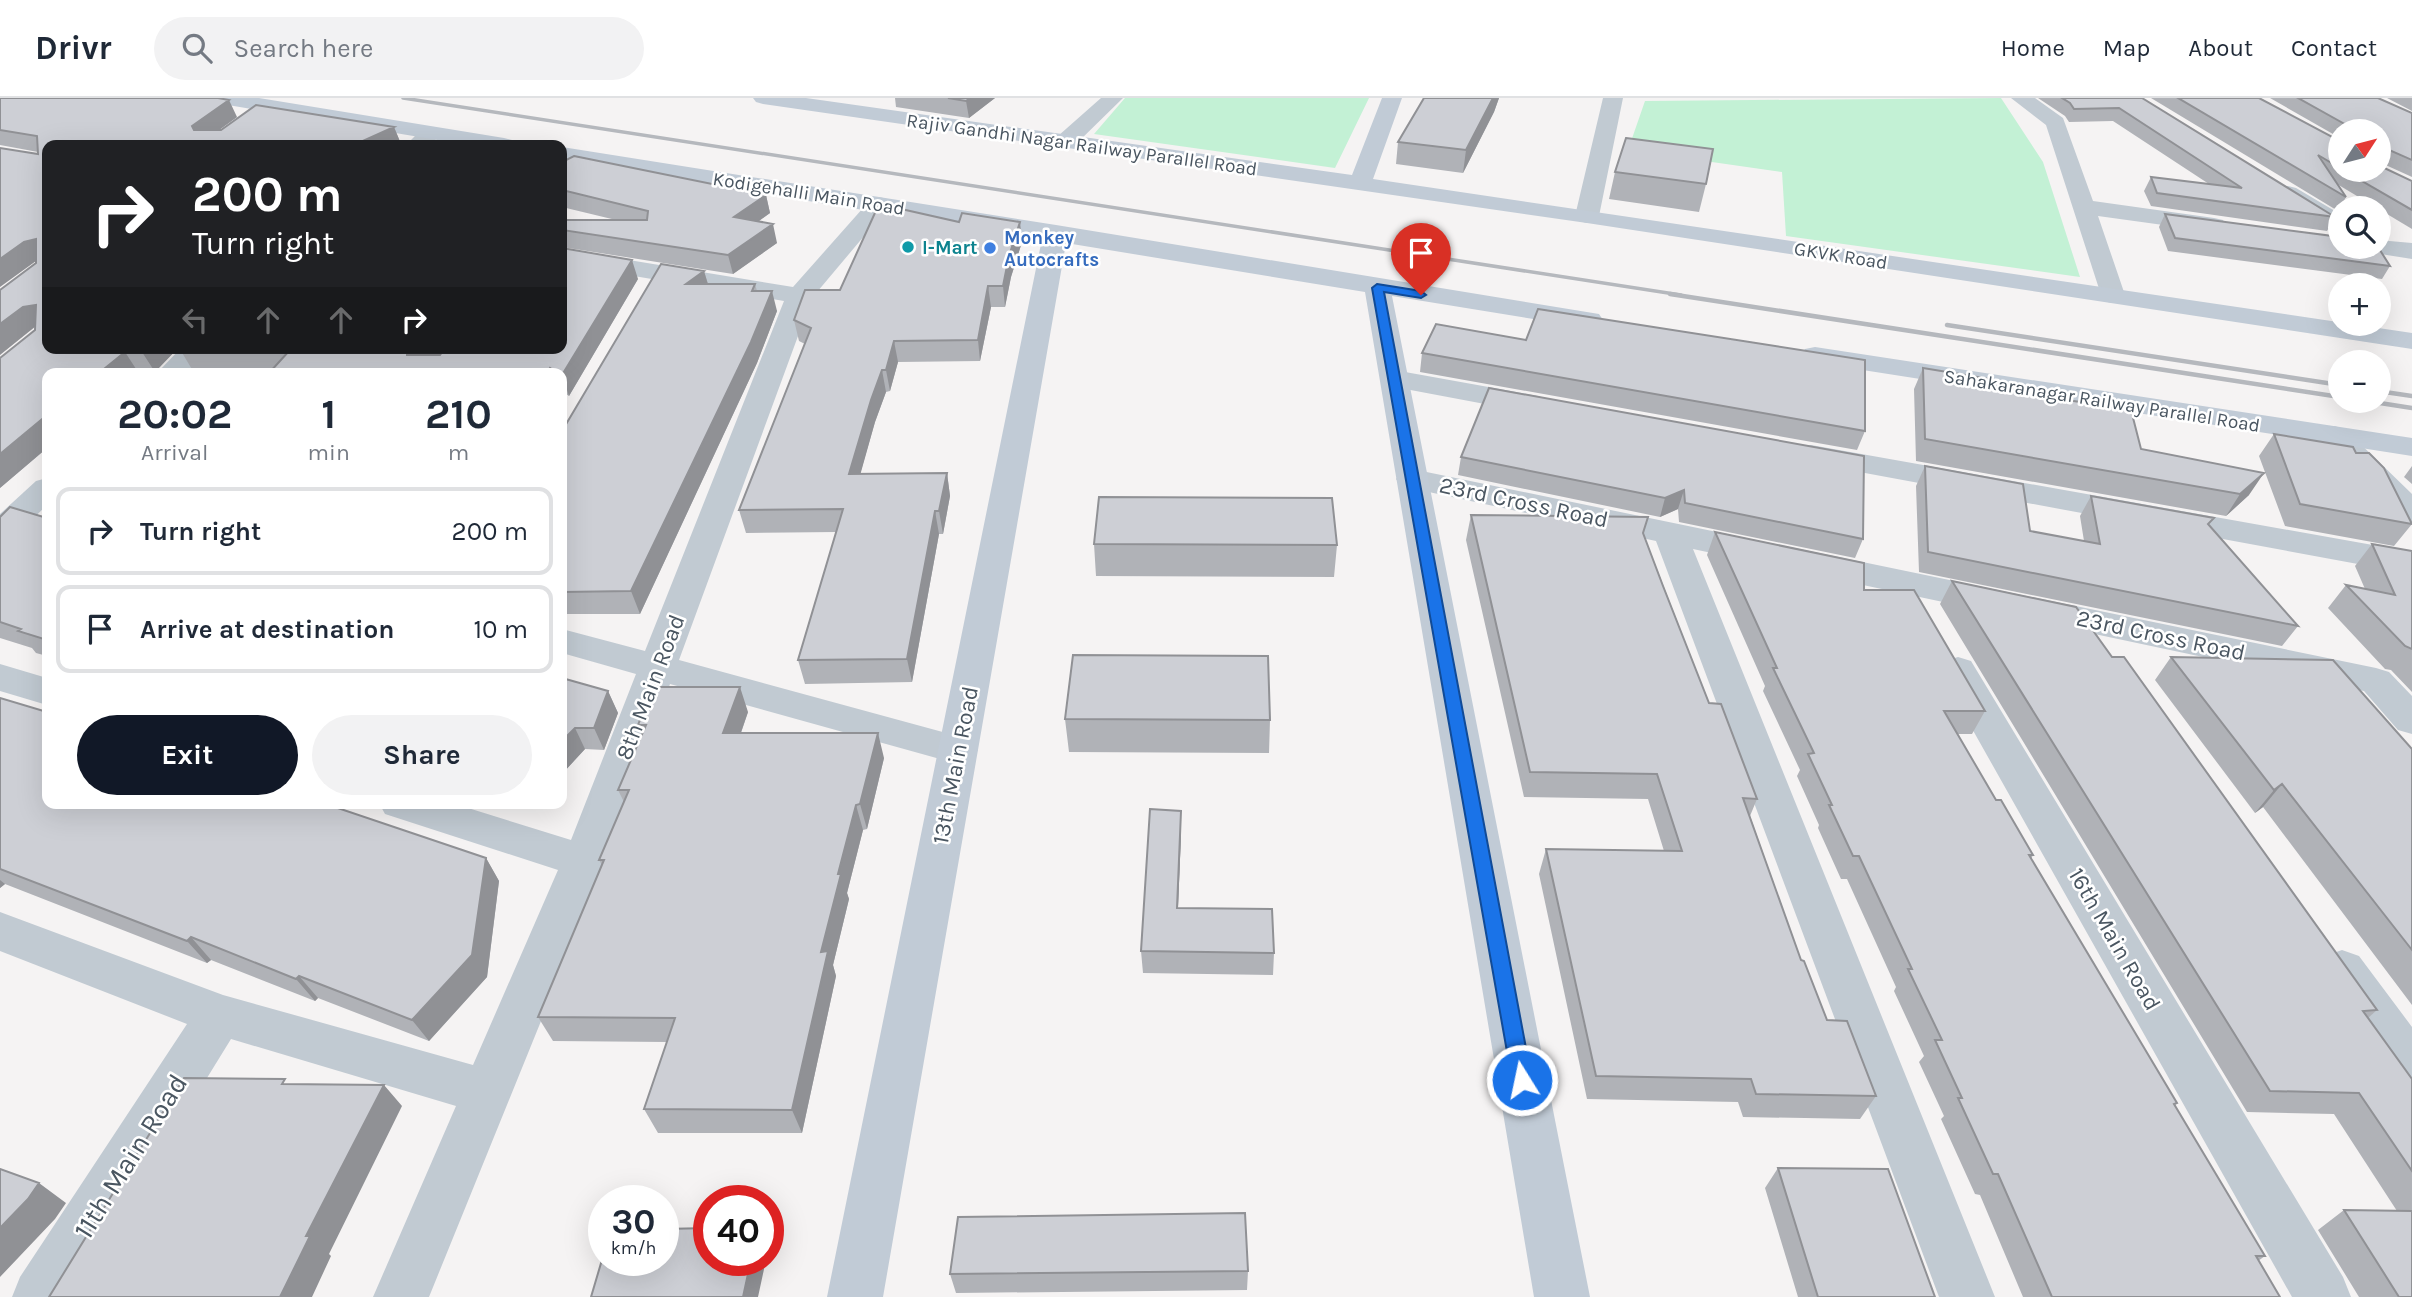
<!DOCTYPE html>
<meta charset="utf-8">
<style>
body{margin:0;font-family:Karla,sans-serif;background:#f2f2f3;color:#1f2937;height:100vh;display:flex;flex-direction:column;font-size:26px;white-space:nowrap}
*{box-sizing:border-box;margin:0}
p{font-size:23px;color:#747a83}
.icon{flex:none;width:38px;height:38px;fill:none;stroke:currentColor;stroke-width:2;stroke-linecap:round;stroke-linejoin:round}
.map{position:relative;flex:1;overflow:hidden}
.sheet{position:absolute;left:42px;top:270px;width:525px;height:441px;display:flex;flex-direction:column;background:#fff;border-radius:14px;box-shadow:0 7px 28px #0002}
.sheet>*{flex:none}
.guide{position:absolute;left:42px;top:42px;width:525px;height:214px;border-radius:14px;box-shadow:0 7px 28px #0002;background:#202124;color:#fff;overflow:hidden}
.needle{width:46px;rotate:54deg}
.buttons{position:absolute;left:2328px;top:21px;display:grid;gap:14px}
.buttons a{display:grid;place-items:center;width:63px;height:63px;border-radius:50%;background:#fff;box-shadow:0 7px 28px #0002;font-size:35px}
.speed{position:absolute;left:588px;top:1087px;display:flex;gap:14px;font-size:35px;font-weight:700;text-align:center}
.speed>*{display:grid;place-content:center;width:91px;height:91px;border-radius:50%;background:#fff;box-shadow:0 7px 28px #0002;line-height:1}
.speed small{font-size:18px;font-weight:400}
.speed .limit{border:10px solid #d22;background:#fff;color:#111}
.pin{position:absolute;display:grid;place-items:center;width:60px;height:60px;color:#fff;margin:-72px -30px;border-radius:50% 50% 50% 0;rotate:-45deg;box-shadow:0 0 7px #0007}
.pin .icon{rotate:45deg}
.me{position:absolute;width:77px;margin:-38px;rotate:350deg;stroke-linejoin:round;filter:drop-shadow(0 0 5px #0008)}
.turn{display:flex;align-items:center;gap:24px;height:147px;padding:0 35px;font-size:32px}
.turn .icon{width:91px;height:91px;stroke-width:2.5}
.turn b{display:block;font-size:49px;line-height:60px}
.lanes{display:flex;align-items:center;height:66px;padding:0 35px;background:#0003;justify-content:center;gap:35px;direction:ltr}
.lanes .off{opacity:.35}
.eta{display:flex;justify-content:space-evenly;align-items:center;height:119px;text-align:center}
.eta b{font-size:42px;font-weight:700;line-height:49px}
.action{display:flex;gap:14px;margin-top:auto;padding:14px 35px}
.action a{flex:1;height:80px;border-radius:42px;background:#111827;color:#fff;font-size:28px;font-weight:700;line-height:80px;text-align:center}
.action a+a{background:#f2f2f3;color:#1f2937}
ul{padding:0;list-style:none}
li{display:flex;align-items:center;gap:21px;height:88px;margin:0 14px 10px;padding:0 21px;border:4px solid #e0e1e3;border-radius:14px}
li div{flex:1}
li b{display:block;font-size:26px}
li em{font-style:normal}
header{display:flex;align-items:center;gap:42px;box-sizing:border-box;height:98px;padding:0 35px;background:#fff;border-bottom:2px solid #e0e1e3}
header strong{font-size:33px}
nav{display:flex;gap:38px;margin-inline-start:auto;font-size:24px}
.search{width:490px;height:63px;background:#f2f2f3;display:flex;align-items:center;gap:18px;box-sizing:border-box;padding:0 24px;border-radius:38px;color:#747a83;font-size:26px}
.map>svg:first-child{display:block}
.green{fill:#c3f1d5}
.lines{fill:none;stroke-linecap:round;stroke-linejoin:round}
.street{fill:#c1cad2;fill-rule:evenodd}
.secondary{fill:#c1cbd6;fill-rule:evenodd}
.rail-far1{stroke:#b5b8bd;stroke-width:3.5}
.rail{stroke:#b5b8bd;stroke-width:4.5}
.wall{fill:#b0b2b7}
.shaded-wall{fill:#909195}
.building{fill:#cdcfd5;stroke:#909195;stroke-width:2}
.route{fill:#1a73e8;stroke:#114b97;stroke-width:2}
.culture-dot{fill:#0f9aa8;stroke:#fff;stroke-width:2.5}
.shop-dot{fill:#3f7fe0;stroke:#fff;stroke-width:2.5}
.labels{text-anchor:middle;stroke-width:5;stroke-linejoin:round;paint-order:stroke}
.far-street-label{font-size:19px;fill:#4a5661;stroke:#fff}
.far-shop-label{font-size:19px;font-weight:bold;fill:#366cbe;stroke:#fff;text-anchor:start}
.far-culture-label{font-size:19px;font-weight:bold;fill:#0d838f;stroke:#fff;text-anchor:start}
.street-label{font-size:23px;fill:#4a5661;stroke:#fff}
.near-street-label{font-size:28px;fill:#4a5661;stroke:#fff}
</style>
<header>
<strong>Drivr</strong>
<div class="search"><svg class="icon" aria-label="search" viewBox="0 0 24 24"><circle cx="10" cy="10" r="6"/><path d="M15 15l6 6"/></svg>Search here</div>
<nav><a>Home</a><a>Map</a><a>About</a><a>Contact</a></nav>
</header>
<div class="map">
<svg width="2412" height="1199" viewBox="0 0 2412 1199">
<rect width="100%" height="100%" fill="#f5f3f3"/>
<path class="green" d="M1125,0h244l-34,70 -241,-34z
M2001,0l42,64 37,115 -294,-41 -4,-64 -154,-22 17,-49z"/>
<g class="lines">
<path class="street" d="M1101,0h22l-49,48h-16l-3,-5 3,-5z
M1603,0h20l-24,118 -4,5 -8,2 -8,-2 -4,-5z
M2011,0h24l28,20 30,83 121,17 9,2 3,5 -3,5 -9,2 -116,-16 27,79 -4,6 -9,2 -9,-2 -57,-176z
M430,30l8,1 3,5 -11,11h-24l16,-16z
M2288,88l8,2 44,26v18l-9,-2 -51,-32 -4,-5 4,-5z
M879,99l8,2 4,5 -79,94 -133,362 293,80 6,10 -6,10 -14,4 -288,-80 -64,177 -177,436h-56l83,-191 -225,-67 -159,258h-60l8,-20 167,-253 -187,-73v-39l223,83 250,70 85,-195 -173,-56 -6,-11h73l119,37 65,-166 -74,-21v-24l83,22 139,-350 -222,-37v-15l231,38 78,-88z
M2378,142l34,3v16l-44,-7 -3,-5h13z
M181,250h31l-24,25h-31z
M1394,272l144,26 10,3 5,6 -5,6 -10,3 -154,-29 -4,-6 4,-6z
M2334,328l11,3 67,65v28l-12,-3 -77,-78 -4,-6 4,-6z
M1811,347l601,107v22l-612,-113 -5,-7 5,-7z
M1412,371l964,199 13,4 23,24v38l-14,-4 -34,-39 -671,-142 302,748h-56l-283,-756 -255,-55 -5,-7 5,-7z
M47,380v27l-35,34 -12,3v-28l36,-33z
M1958,559l13,4 372,616 8,20h-59l-353,-627 6,-9z
M0,566l47,14v27l-47,-14z
M2342,852l17,6 53,71v61l-18,-6 -69,-98 -6,-14 6,-14z"/>
<path class="secondary" d="M212,0h47l245,40 8,2 3,5h-48l-245,-41 -7,-2z
M753,0h53l546,77 30,-77h20l-29,81 1039,154v16l-825,-126 -824,-119 -7,-2z
M562,49l494,78 543,89 4,6 -4,6 -10,2 -197,-32 198,1001h-56l-169,-1005 -299,-49 -183,1054h-56l215,-1058 -480,-78z
M1815,249l597,91v18l-607,-95 -4,-6 4,-6z"/>
<path class="rail-far1" d="M403,0l1278,197"/>
<path class="rail" d="M1670,196l670,103
M1947,227l393,60
M2378,293l34,5
M2367,303l45,7"/>
</g>
<path class="wall" d="M0,0l237,19 -18,13 175,-3 7,17 -354,1v203h131l-23,24 -108,1v75l-47,40 35,-158 3,-176v-2l-38,-7z
M895,0h100l-26,20 -73,-11z
M1423,0h76l-5,14 -31,61 -67,-9 2,-22 24,-40z
M2038,0h104l193,119 -8,14 -176,-25 -7,-15 7,-14 58,7 -96,-63 -44,1 -4,-6z
M2151,0h108l81,43v29h38l34,11v48l-75,-45 9,13 -8,14z
M2270,0h108l34,15v64l-33,-15 -1,1v-32h-38v7z
M2387,0h25v13z
M562,64l204,33 4,18 -11,8 18,22 -44,31 -171,-27v-27h54l-54,-13z
M1615,74l91,12 -7,28 -90,-13z
M2165,116l225,52 -8,13 -214,-28 -9,-24z
M1022,144l-11,35 -6,30h-14l-11,54 -82,1 -8,29 -4,1 -11,30 -15,52 87,-1 3,23 -7,38h-4l-27,148 -107,2 -7,-24 38,-128 -90,1 -7,-23 66,-166 -6,-3 -5,-21 46,-30z
M704,173l4,13h47l2,7 20,20 -20,52 -117,251h-78v-183z
M638,181l-69,117 -7,-5v-18h-293l2,-2h-78l-12,-20 3,-3h252l-6,7h10z
M1526,242l339,91 -8,19 -437,-78 2,-19z
M1923,270l68,20 150,61 108,46 -23,21 -310,-55 -2,-72z
M1489,290l374,151 -8,19 -176,-36 -1,-13 -18,8 -202,-42 3,-18z
M2274,336l82,19 56,71 -18,22 -109,-20 -26,-70z
M1925,368l105,65 54,10 -4,-25 11,-20 118,30 89,100 -16,20 -363,-74 -3,-86z
M2412,368v18l-8,-7z
M1471,417l172,18 66,170 48,96 -7,17 51,144 26,60 49,76 -16,23 -117,-2 -5,-15 -151,-3 -48,-225 7,-25 118,2 -16,-52 -124,-2 -58,-257z
M0,419l47,1v138l-11,-3 -4,-5 -32,-10z
M1715,434l149,58 121,121 -13,23h-15l39,66 37,55 -2,4 146,244 -2,3 90,150 -7,5 22,36h-257l-43,-102 -5,-1 -34,-75 3,-3 -25,-54 5,-6 -30,-65 2,-4 -49,-108h-6l-23,-51 1,-3 -22,-49 3,-6 -37,-79 2,-5 -58,-131z
M1094,446l243,1 -3,32 -238,-1z
M2372,446l40,7v141l-21,-22 -6,-1 -57,-61 18,-23 19,4 -10,-23z
M1952,483l160,76 265,353 -9,8 44,61v218h-53l-41,-67 26,-20 53,1 -63,-97 -87,-2 -307,-508z
M2171,559l241,92v256l-149,-198 -8,6 -100,-133z
M562,580l46,13 10,22 -14,37 -19,-1 -23,25z
M0,600l47,105 439,55 13,23 -12,96 -58,64 -111,-43 -3,3 -104,-41 -4,3 -202,-79 -5,4z
M748,614l-7,21 143,25 -17,71 -4,1 -16,63 2,6 -16,66 3,11 -34,157h-144l-14,-24 23,-67 -114,-1 -15,-24 64,-152 -3,-5 25,-58 -6,-12 24,-56 -4,-9z
M1065,621l205,1 -1,33 -200,-1z
M1181,713v23l-3,74 96,45 -1,22 -130,-2 -2,-22z
M1778,1070l157,129h-137l-33,-109z
M1248,1173l-1,19 -291,3 -6,-19z"/>
<path class="shaded-wall" d="M970,0h25l-26,20 -3,-17z
M1493,0h6l-5,14 -31,61 3,-23z
M229,2l8,17 -36,26 -9,-17z
M394,29l7,17 -2,1h-45z
M2384,51h3l-9,14v-8z
M766,97l4,18 -31,22 -5,-18z
M1020,124l2,20 -11,35 -6,30 -2,-21 6,-30z
M773,126l4,19 -44,31 -5,-19z
M36,141v22l-36,26v-28l24,-17z
M632,162l6,19 -69,117 -7,-21z
M704,173l6,20 -24,-7z
M988,188l3,21 -11,54 -2,-21z
M772,193l5,20 -20,52 -117,251 -9,-23z
M36,207v21l-36,29v-31l23,-17z
M894,243l4,21 -8,29 -4,-21z
M146,250h32l-23,24 -13,-20z
M409,250h27l-20,23 -9,-16v-4z
M125,254l13,20 -1,1h-38z
M882,272l4,22 -11,30 -21,75 -5,-23 22,-74z
M47,317v33l-47,40v-34z
M947,375l3,23 -7,38 -4,-23z
M2264,375l-15,22 -23,21 14,-22z
M1684,392l-6,19 -18,8 5,-19z
M935,413l4,23 -27,148 -5,-23z
M740,589l8,25 -16,46 -9,-25z
M608,593l10,22 -14,37 -10,-22z
M575,630l10,21 -23,25v-33z
M878,635l6,25 -17,71 -7,-25z
M2282,686l-19,23 -8,6 19,-23z
M856,707l7,25 -16,63 2,6 -16,66 3,11 -34,157 -10,-23 29,-158 17,-78z
M1181,713v23l-4,96v-22z
M486,760l13,23 -12,96 -58,64 -17,-21z
M0,782l5,4 -5,4z
M191,839l20,23 -4,3 -20,-22z
M299,878l19,22 -3,3 -19,-22z
M384,987l18,21 -73,148 2,2 -19,41h-32l26,-61z
M39,1085l27,20 -11,16 -55,58v-49z
M751,1162h15l-8,37h-15z"/>
<path class="building" d="M0,0h218l11,2 -37,26 2,4h27l35,-25 138,22 -40,18h-307v203h99l-4,4h-17l-26,21h-52v42l-47,39v-96l35,-28 1,-25 -13,2 -23,17v-34l36,-27v-24l-12,3 -24,17v-111l38,6 -1,-18 -37,-6z
M948,0h22l-4,3z
M1424,0h69l-27,52 -68,-8z
M2062,0h80l193,119 -178,-24 -6,-16 91,11 -123,-80 -45,1 -4,-6z
M2178,0h81l81,43v27l-22,-13 28,42z
M2298,0h80l34,15v47l-25,-11h-3l-1,5 -5,1v-24h-28v-4z
M1626,40l87,11 -7,35 -91,-12z
M574,58l192,39 -32,22 39,7 -45,31 -166,-25v-10h85l1,-9 -86,-21v-28z
M2378,67l34,16v29l-69,-40h35z
M879,106l80,18 3,-9 58,9 -11,34 -6,30h-15l-10,54 -84,1 -8,29h-4l-11,30 -22,74 98,-1 -8,38h-4l-28,148 -109,1 45,-151 -104,1 72,-182 -17,-8 11,-30h35z
M2165,116l175,23v10h38l12,19 -215,-28z
M562,150l70,12 -70,115v-2h-5l-7,-5 -3,5h-278l21,-23 -109,1 3,-3h225l-2,3v4h33l5,-7h117z
M661,166l43,7 -18,13h69l-3,7h20l-21,51 -120,249 -69,1v-161z
M1538,211l327,51v71l-443,-78 14,-29 90,16z
M1923,270l67,11 1,9 140,22 10,39 123,24 -24,21 -315,-55z
M1489,290l375,68 -1,83 -178,-36 -1,-13 -19,8 -204,-41z
M2274,336l79,13 3,6h13l15,15 28,56 -112,-20z
M1925,368l98,18 7,47 70,13 -9,-48 123,22 -6,6 90,102 -370,-74z
M1099,399l233,1 5,47 -243,-1z
M10,409l37,11v122l-29,-9 3,-2 -21,-7v-105z
M1471,417l177,2 -5,16 20,53 46,117 12,1 36,95 -14,-1 58,162 3,1 23,59 20,1 29,75 -120,-2 -5,-15 -155,-3 -50,-227 136,2 -25,-77 -127,-2z
M1715,434l149,31v27h50l71,121h-41l52,89h5l32,55h-4l148,248 -3,1 91,152h-9l24,41h-228l-54,-123h-5l-35,-76h4l-27,-58h7l-34,-71h4l-53,-113h-6l-24,-51h3l-24,-51 6,-1 -41,-85h4z
M2372,446l40,7v98l-7,-3 -59,-61 49,10z
M1952,483l124,26 36,50h12l253,353 -14,1 49,68v92l-53,-78 -89,-2z
M1073,557l195,1 2,64 -205,-1z
M2171,559l162,3 79,89v201l-130,-166 -8,6z
M562,580l46,13 -14,37h-19l-13,13z
M653,589h87l-17,46h155l-18,71 -4,1 -18,69h3l-20,78 7,-1 -36,159 -148,-1 31,-91 -137,-1 66,-157h-5l30,-70h-11l28,-65h-8z
M0,600l47,14v91h276l163,55 -14,97 -60,65 -113,-44 -3,3 -105,-42 -4,4 -187,-72z
M1150,711l31,2 -4,97 95,1 2,44 -133,-2z
M184,980l101,1 -3,5 102,1 -78,151h4l-30,61h-231z
M1778,1070l110,1 47,128h-117z
M0,1071l39,14 -11,16 -28,29z
M2344,1112l68,1v86h-13z
M1245,1115l3,58 -298,3 8,-57z
M709,1130v32h42l-8,37h-152l13,-44v7h59v-31z"/>
<path class="route" d="M1377,186l44,7 5,4 -5,3 -37,-6 148,788 -3,7 -7,2 -7,-2 -3,-7 -140,-792z"/>
<circle class="culture-dot" cx="908" cy="149" r="7"/>
<circle class="shop-dot" cx="990" cy="150" r="7"/>
<g class="labels">
<g class="far-street-label">
<text transform="translate(1082 46) rotate(8)" y="7">Rajiv Gandhi Nagar Railway Parallel Road</text>
<text transform="translate(809 95) rotate(9)" y="7">Kodigehalli Main Road</text>
<text transform="translate(1841 157) rotate(9)" y="7">GKVK Road</text>
<text transform="translate(2102 302) rotate(9)" y="7">Sahakaranagar Railway Parallel Road</text>
</g>
<g class="far-shop-label">
<text x="1004" y="146">Monkey<tspan x="1004" dy="22">Autocrafts</tspan></text>
</g>
<g class="far-culture-label">
<text x="922" y="156">I-Mart</text>
</g>
<g class="street-label">
<text transform="translate(1524 404) rotate(12)" y="8">23rd Cross Road</text>
<text transform="translate(2161 537) rotate(12)" y="8">23rd Cross Road</text>
<text transform="translate(650 589) rotate(-69)" y="8">8th Main Road</text>
<text transform="translate(955 667) rotate(-79)" y="8">13th Main Road</text>
<text transform="translate(2115 841) rotate(60)" y="8">16th Main Road</text>
</g>
<g class="near-street-label">
<text transform="translate(130 1058) rotate(-58)" y="10">11th Main Road</text>
</g>
</g>
</svg>
<div class="buttons">
<a><svg class="needle" viewBox="-14 -14 28 28"><path d="M0-13l5 13h-10z" fill="#e53935"/><path d="M0 13l5-13h-10z" fill="#747a83"/></svg></a>
<a><svg class="icon" aria-label="search" viewBox="0 0 24 24"><circle cx="10" cy="10" r="6"/><path d="M15 15l6 6"/></svg></a>
<a>+</a>
<a>−</a>
</div>
<div class="speed"><div>30<small>km/h</small></div><div class="limit">40</div></div>
<div class="pin" style="left:1421px;top:197px;background:#d93025"><svg class="icon" aria-label="arrive" viewBox="0 0 24 24"><path d="M6 21V4h12l-3 4 3 4H6"/></svg></div>
<svg class="me" style="left:1522px;top:982px" viewBox="-20 -20 40 40"><circle r="17" fill="#1a73e8" stroke="#fff" stroke-width="3"/><path d="M0-11L8 9 0 5-8 9z" fill="#fff"/></svg>
<div class="guide">
<div class="turn"><svg class="icon" aria-label="right" viewBox="0 0 24 24"><path d="M7 20v-9h11M14 6l5 5-5 5"/></svg><div><b>200 m</b>Turn right</div></div>
<div class="lanes"><svg class="icon off" aria-label="left" viewBox="0 0 24 24"><path d="M17 20v-9H6M10 6l-5 5 5 5"/></svg><svg class="icon off" aria-label="ahead" viewBox="0 0 24 24"><path d="M12 20V5M6 11l6-6 6 6"/></svg><svg class="icon off" aria-label="ahead" viewBox="0 0 24 24"><path d="M12 20V5M6 11l6-6 6 6"/></svg><svg class="icon" aria-label="right" viewBox="0 0 24 24"><path d="M7 20v-9h11M14 6l5 5-5 5"/></svg></div>
</div>
<section class="sheet">
<div class="eta">
<div><b>20:02</b><p>Arrival</p></div>
<div><b>1</b><p>min</p></div>
<div><b>210</b><p>m</p></div>
</div>
<ul>
<li><svg class="icon" aria-label="right" viewBox="0 0 24 24"><path d="M7 20v-9h11M14 6l5 5-5 5"/></svg><div><b>Turn right</b></div><em>200 m</em></li>
<li><svg class="icon" aria-label="arrive" viewBox="0 0 24 24"><path d="M6 21V4h12l-3 4 3 4H6"/></svg><div><b>Arrive at destination</b></div><em>10 m</em></li>
</ul>
<div class="action"><a>Exit</a><a>Share</a></div>
</section>
</div>
